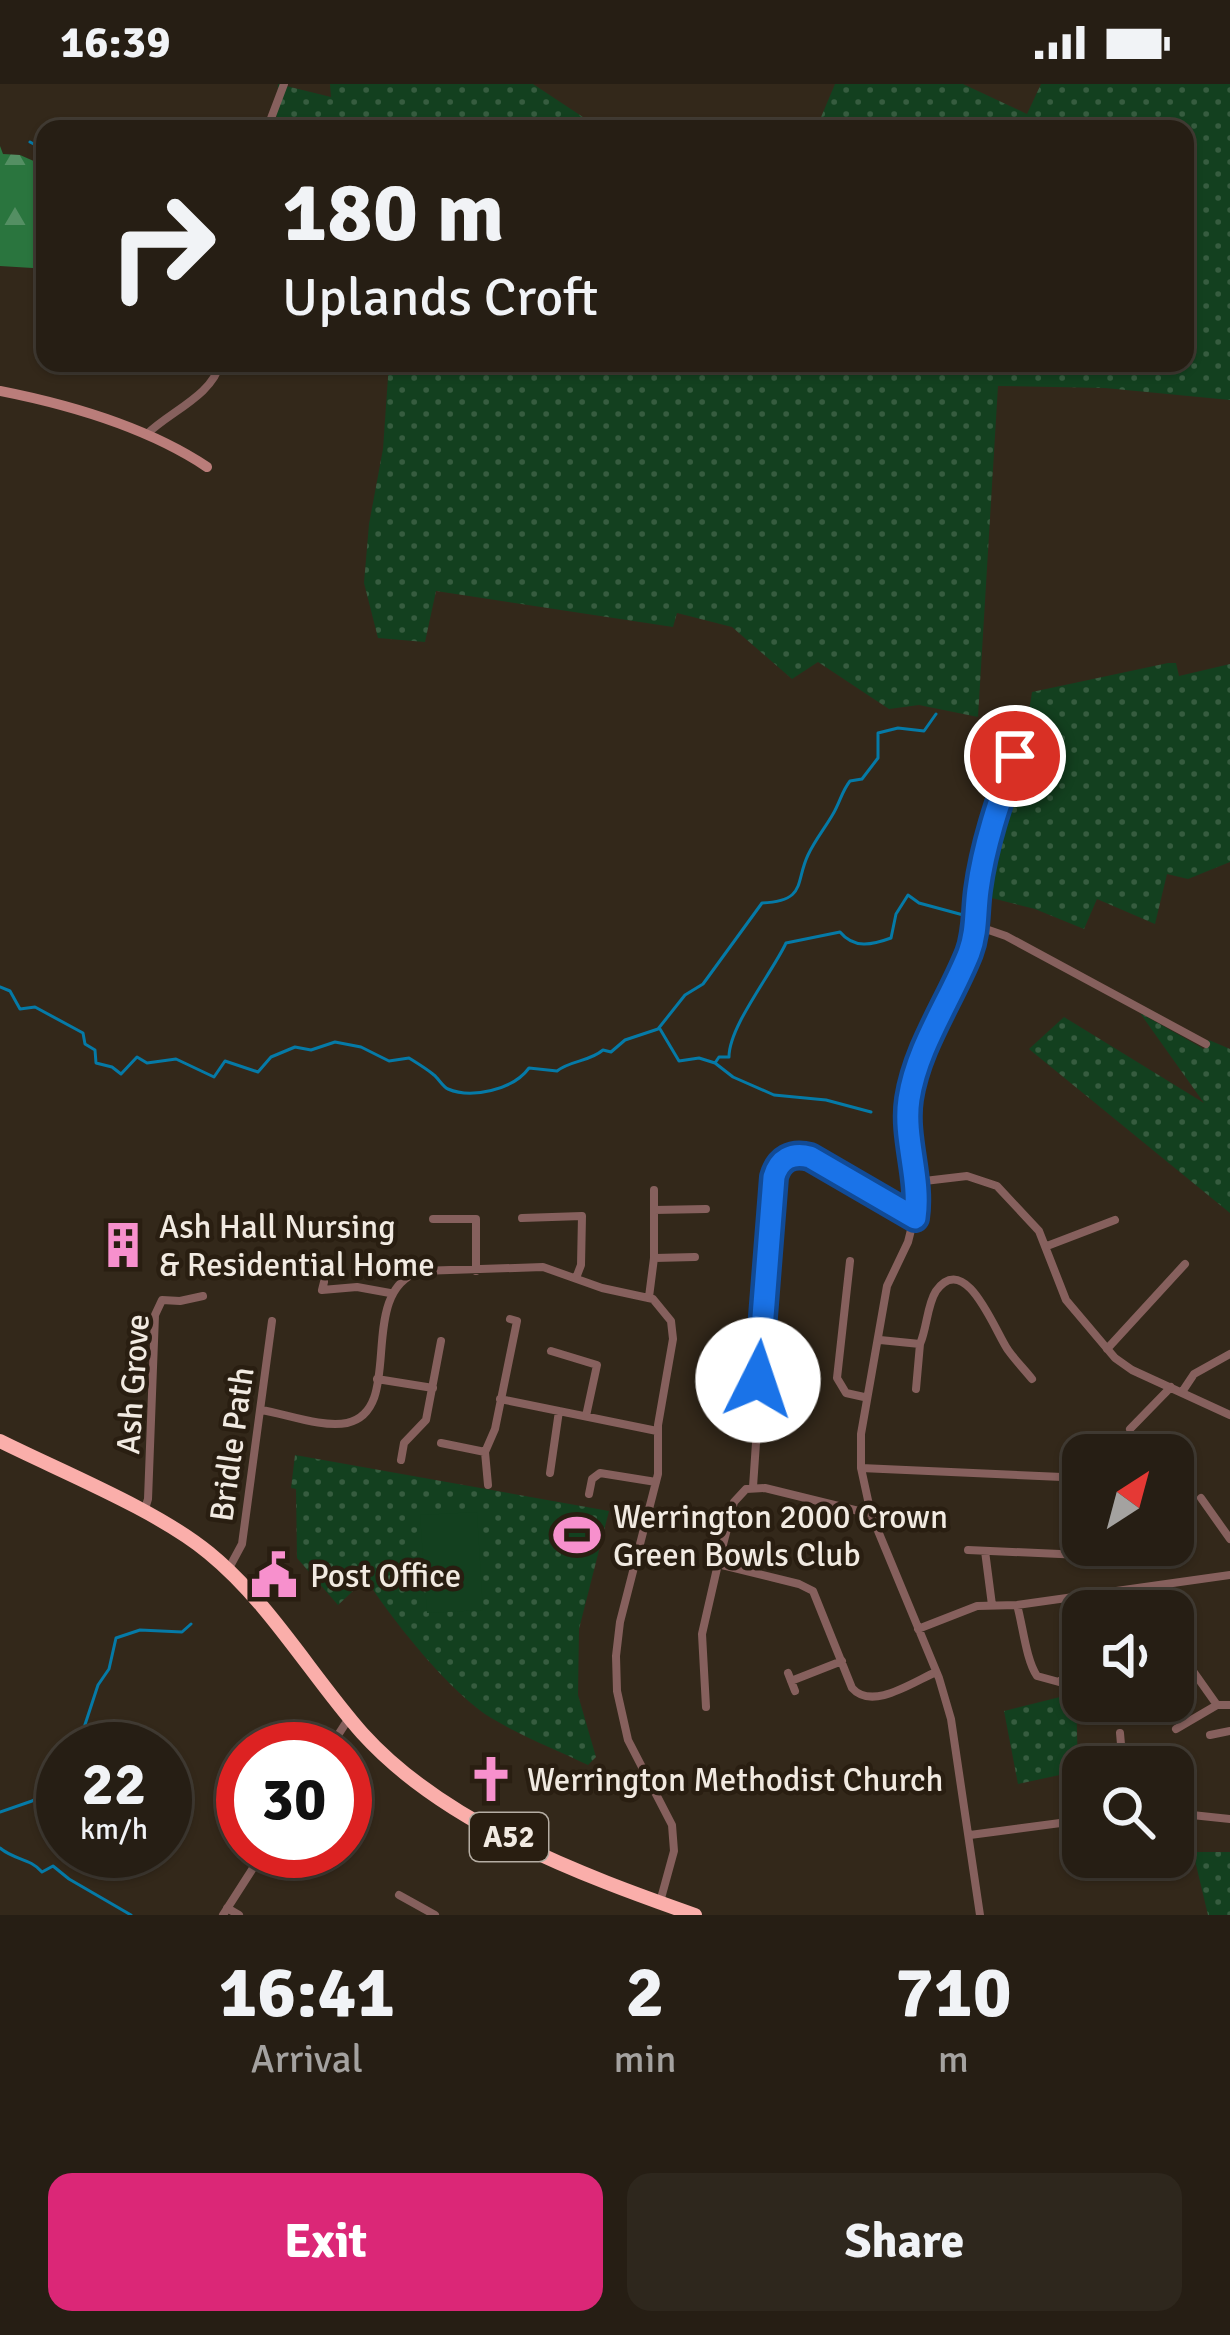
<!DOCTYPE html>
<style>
body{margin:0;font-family:Signika,sans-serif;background:#2e271d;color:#f1f3f6;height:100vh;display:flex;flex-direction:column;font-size:45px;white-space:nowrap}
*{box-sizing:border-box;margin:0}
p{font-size:39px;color:#a4a2a0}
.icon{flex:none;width:66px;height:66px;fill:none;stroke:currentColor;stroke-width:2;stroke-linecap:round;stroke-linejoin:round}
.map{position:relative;height:1831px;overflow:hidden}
.panel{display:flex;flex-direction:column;background:#261e14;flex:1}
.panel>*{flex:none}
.banner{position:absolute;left:36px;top:36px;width:1158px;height:252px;border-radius:24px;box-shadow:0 3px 9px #0004,0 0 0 3px #423c34;background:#261e14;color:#f1f3f6;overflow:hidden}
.needle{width:78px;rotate:36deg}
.tools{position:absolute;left:1062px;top:1350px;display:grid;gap:24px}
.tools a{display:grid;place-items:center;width:132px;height:132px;border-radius:24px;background:#261e14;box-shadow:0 3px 9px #0004,0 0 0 3px #423c34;font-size:60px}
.speed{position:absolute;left:36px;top:1638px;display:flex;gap:24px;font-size:60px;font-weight:700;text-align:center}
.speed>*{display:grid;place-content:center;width:156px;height:156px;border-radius:50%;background:#261e14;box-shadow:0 3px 9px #0004,0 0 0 3px #423c34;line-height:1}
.speed small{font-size:30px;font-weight:400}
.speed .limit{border:18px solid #d22;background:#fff;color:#111}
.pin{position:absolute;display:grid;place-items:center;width:102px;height:102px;color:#fff;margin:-51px;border:6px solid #fff;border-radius:50%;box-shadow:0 3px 12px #0007}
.me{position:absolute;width:132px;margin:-66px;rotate:4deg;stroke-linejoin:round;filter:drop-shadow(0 0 9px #0008)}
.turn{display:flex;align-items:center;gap:42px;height:252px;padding:0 48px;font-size:54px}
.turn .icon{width:156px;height:156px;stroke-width:2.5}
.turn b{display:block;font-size:84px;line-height:102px}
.eta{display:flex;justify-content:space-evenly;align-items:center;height:204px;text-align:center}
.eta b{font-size:72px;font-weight:700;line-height:84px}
.button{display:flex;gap:24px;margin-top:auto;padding:24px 48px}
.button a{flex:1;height:138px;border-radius:24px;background:#db2777;color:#fff;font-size:48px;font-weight:700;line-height:138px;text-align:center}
.button a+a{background:#2e271d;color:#f1f3f6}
.status{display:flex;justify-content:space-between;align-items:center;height:84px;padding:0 60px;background:#261e14;direction:ltr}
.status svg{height:33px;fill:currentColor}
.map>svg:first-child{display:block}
.green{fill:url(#green-dots)}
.forest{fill:url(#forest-firs)}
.pitch{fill:#13401f}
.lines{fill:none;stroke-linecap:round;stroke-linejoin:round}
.stream{stroke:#057aa7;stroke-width:3}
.street{stroke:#86605d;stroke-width:8}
.secondary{stroke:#ba7d7a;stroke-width:10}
.highway{stroke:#faaeaa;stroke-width:14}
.route-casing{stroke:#114b97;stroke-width:30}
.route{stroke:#1a73e8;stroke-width:21}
.labels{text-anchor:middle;stroke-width:9;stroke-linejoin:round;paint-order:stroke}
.shield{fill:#291e11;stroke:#b5ada3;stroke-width:3}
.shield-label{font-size:30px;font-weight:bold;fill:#f1eae1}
.poi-label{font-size:33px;fill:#f1eae1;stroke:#291e11;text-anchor:start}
.street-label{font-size:33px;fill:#f1eae1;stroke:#291e11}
</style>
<div class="status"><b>16:39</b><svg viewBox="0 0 49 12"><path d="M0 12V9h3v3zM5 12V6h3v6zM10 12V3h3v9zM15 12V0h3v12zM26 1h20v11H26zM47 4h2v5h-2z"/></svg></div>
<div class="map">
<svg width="1230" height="1831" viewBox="0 0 1230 1831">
<defs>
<pattern id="green-dots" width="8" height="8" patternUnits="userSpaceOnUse" patternTransform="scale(3)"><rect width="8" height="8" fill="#13401f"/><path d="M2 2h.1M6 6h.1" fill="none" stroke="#365c3f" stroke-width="1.8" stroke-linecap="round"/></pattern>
<pattern id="forest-firs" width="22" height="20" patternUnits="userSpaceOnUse" patternTransform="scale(3)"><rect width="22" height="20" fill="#2a753e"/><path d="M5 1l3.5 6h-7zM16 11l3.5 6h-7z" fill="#548f63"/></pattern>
</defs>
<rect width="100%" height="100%" fill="#33281a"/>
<path class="green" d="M278,0l53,13 -1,-13h203l68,45h-325z
M835,0h128l64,30 14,-30h189v316l-125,-12 -107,-2 -20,331 -59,-12 -30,4 -71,-47 -26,17 -60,-52 -55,-14 -4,14 -237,-36 -11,51 -47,-4 -14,-55 5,-59 14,-75 6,-86h796v-234h-369z
M1168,579h8l3,13 51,-12v198l-42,17 -21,-5 -12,50 -58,-25 -13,30 -49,-20 -51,-13c0,-69 39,-136 48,-204z
M1140,929l64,36 5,-9 21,9v164l-201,-164 35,-32 140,86z
M295,1371l314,56 -30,118 -1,66 18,62 -8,8c-31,-15 -65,-28 -95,-46 -41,-24 -101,-99 -127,-140l-28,26 -41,-47 -1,-69 -5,-1z
M1076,1609l2,78 -60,13 -14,-73z
M1193,1768h37v63h-22z"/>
<path class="forest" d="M0,62l3,8 17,1 25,11v56l-12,46 -33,-2z"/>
<path class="pitch" d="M477,1428l6,98 -56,3 -7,-98z"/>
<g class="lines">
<path class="stream" d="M30,58l15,8
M0,903l10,4 10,18 15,-2 48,26 2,11 10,6 1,13 16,4 9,7 16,-17 10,6 29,-4 38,18 11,-16 33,11 13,-15 24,-10 16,3 24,-8 26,5 28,14 20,-3c8,5 18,11 25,17 4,3 9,12 14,14 23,10 65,1 81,-21l28,3c14,-11 32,-9 46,-21l8,2 14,-12 33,-11 27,-34 18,-11 59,-81c45,-2 33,-21 46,-48 7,-15 17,-27 25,-41 7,-12 9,-23 17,-33l12,-2 16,-21v-25l20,-5 26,3 12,-17
M660,945l19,32 20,-3 16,5 18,14 41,18 52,5 45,12
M715,979l4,-6h10c0,-31 43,-84 57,-114l54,-11c14,17 32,13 51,6l5,-24 12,-19 11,8 48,13
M77,1665l21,-64 11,-16 7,-31 24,-8 42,2 9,-8
M0,1728l32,-11 31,-18
M0,1764c14,12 30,10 42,24l11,-6 16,13 62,36"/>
<path class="street" d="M267,45l17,-45
M147,350c22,-22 66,-39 73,-71
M977,842l29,10 200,108
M916,1098l51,-6 30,10 42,45 27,69 49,58 17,12 98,45
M654,1126l52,-1
M522,1134l60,-2 -1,49 -5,13
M433,1135h43v52
M1047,1162l68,-26
M655,1174l40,-1
M850,1177l-13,117 9,15 18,4
M324,1198l-2,8 35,-3 33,6
M649,1213l5,-39v-68
M880,1256l40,4c7,-16 7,-39 16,-53 30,-42 60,43 72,59 7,10 16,19 24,29
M1107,1265l78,-85
M551,1267l46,14 -11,51
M377,1295l56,9
M916,1305l4,-45
M1182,1308l12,-18 36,-20
M500,1315l157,32
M261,1326c25,4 61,18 86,13 60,-13 7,-130 73,-152l123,-4 59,21 51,11 18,22 2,18 -15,86v49l-38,148 -4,34 1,35 11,49 44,85 2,26 -14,51
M1130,1345l41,-42
M441,1359l44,9
M401,1376l3,-17 22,-23 15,-79
M861,1384l201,9 21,-9
M550,1389l9,-62
M488,1401l-3,-33 10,-23 22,-108 -7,-2
M753,1403l21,-310c4,-16 15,-24 32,-21l109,62
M589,1410l3,-15 8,-6 56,9
M1201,1414l29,41
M144,1428l4,-13 7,-184 7,-15 18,1 23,-5
M871,1430l-106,-26 -19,1 -12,13 -16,62 81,20 14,7 39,97c20,23 61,-6 84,-16
M968,1466l114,5
M985,1467l7,54
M228,1486l14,-26 30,-223
M1017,1521c6,21 9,55 20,71l22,6 18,-14
M918,1545l59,-23 40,-1 213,-30
M1173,1574l15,6 29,41
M788,1589l7,18
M791,1597l51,-20
M1217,1621h13
M706,1623l-4,-73 16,-70
M1176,1645l41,-24
M1120,1649l3,34
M1210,1651l20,-4
M329,1665l20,-31
M1173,1729l57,6
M970,1751l113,-15
M399,1811l36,20
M227,1824l12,7
M223,1831l41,-64
M980,1831l-29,-196 -12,-41 -68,-164 -10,-46v-34l26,-148 21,-44 10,-40 -10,-90 5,-30 56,-129 8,-27 1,-35 11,-52 29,-98"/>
<path class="secondary" d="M0,307c71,14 147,36 207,76"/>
<path class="highway" d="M0,1357c62,31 157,69 209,112 60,49 102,122 153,180 82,91 219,142 333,182"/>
</g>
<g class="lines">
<defs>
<path id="route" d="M758,1296l16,-203c5,-18 18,-25 36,-20l105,61c6,-40 -12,-80 -6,-119 8,-52 41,-98 60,-146 8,-21 6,-41 9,-63 6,-46 22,-91 37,-134"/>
</defs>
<use href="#route" class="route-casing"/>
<use href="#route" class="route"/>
</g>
<defs>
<symbol id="building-bare" viewBox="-9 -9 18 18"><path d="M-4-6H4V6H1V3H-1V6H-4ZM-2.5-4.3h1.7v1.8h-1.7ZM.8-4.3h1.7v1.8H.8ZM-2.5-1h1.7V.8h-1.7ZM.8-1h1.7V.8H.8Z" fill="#f790cd" stroke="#291e11" stroke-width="2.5" paint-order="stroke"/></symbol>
<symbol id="stadium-bare" viewBox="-9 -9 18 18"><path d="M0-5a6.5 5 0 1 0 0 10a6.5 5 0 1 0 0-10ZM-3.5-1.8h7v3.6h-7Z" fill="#f790cd" stroke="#291e11" stroke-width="2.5" paint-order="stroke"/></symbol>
<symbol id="civic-bare" viewBox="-9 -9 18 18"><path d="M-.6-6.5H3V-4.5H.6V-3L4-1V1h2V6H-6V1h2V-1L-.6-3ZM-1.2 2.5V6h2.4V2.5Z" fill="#f790cd" stroke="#291e11" stroke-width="2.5" paint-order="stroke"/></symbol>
<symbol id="church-bare" viewBox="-9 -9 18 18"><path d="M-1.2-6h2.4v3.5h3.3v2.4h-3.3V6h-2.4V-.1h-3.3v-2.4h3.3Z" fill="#f790cd" stroke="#291e11" stroke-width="2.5" paint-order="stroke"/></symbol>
</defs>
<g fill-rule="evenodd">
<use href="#building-bare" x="90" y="1128" width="66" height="66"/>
<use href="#stadium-bare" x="544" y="1418" width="66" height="66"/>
<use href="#civic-bare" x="241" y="1458" width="66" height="66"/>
<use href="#church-bare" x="458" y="1662" width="66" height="66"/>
</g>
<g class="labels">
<rect class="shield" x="470" y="1729" width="78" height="48" rx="9"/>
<g class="shield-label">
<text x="509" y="1763">A52</text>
</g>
<g class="poi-label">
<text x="159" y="1154">Ash Hall Nursing<tspan x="159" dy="38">&amp; Residential Home</tspan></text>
<text x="613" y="1444">Werrington 2000 Crown<tspan x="613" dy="38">Green Bowls Club</tspan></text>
<text x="310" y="1503">Post Office</text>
<text x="527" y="1707">Werrington Methodist Church</text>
</g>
<g class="street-label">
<text transform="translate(132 1300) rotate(-86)" y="12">Ash Grove</text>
<text transform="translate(231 1360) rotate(-82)" y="12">Bridle Path</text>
</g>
</g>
</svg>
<div class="tools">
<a><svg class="needle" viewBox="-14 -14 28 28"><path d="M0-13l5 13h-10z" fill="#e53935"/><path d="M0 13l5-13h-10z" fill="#a4a2a0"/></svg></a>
<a><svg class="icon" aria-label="sound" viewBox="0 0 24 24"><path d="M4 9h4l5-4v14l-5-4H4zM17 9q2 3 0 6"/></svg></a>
<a><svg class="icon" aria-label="search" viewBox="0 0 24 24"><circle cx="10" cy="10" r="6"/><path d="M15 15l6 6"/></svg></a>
</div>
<div class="speed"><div>22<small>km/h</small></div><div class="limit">30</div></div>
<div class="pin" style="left:1015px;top:672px;background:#d93025"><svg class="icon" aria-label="arrive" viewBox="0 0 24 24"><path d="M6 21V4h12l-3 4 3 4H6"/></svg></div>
<svg class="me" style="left:758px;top:1296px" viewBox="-20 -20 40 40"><circle r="19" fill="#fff"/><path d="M0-13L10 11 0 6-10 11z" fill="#1a73e8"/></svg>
<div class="banner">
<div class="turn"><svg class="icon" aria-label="right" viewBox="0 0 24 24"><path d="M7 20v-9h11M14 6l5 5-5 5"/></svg><div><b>180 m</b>Uplands Croft</div></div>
</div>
</div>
<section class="panel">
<div class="eta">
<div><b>16:41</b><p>Arrival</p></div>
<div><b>2</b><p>min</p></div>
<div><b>710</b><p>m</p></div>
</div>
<div class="button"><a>Exit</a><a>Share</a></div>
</section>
